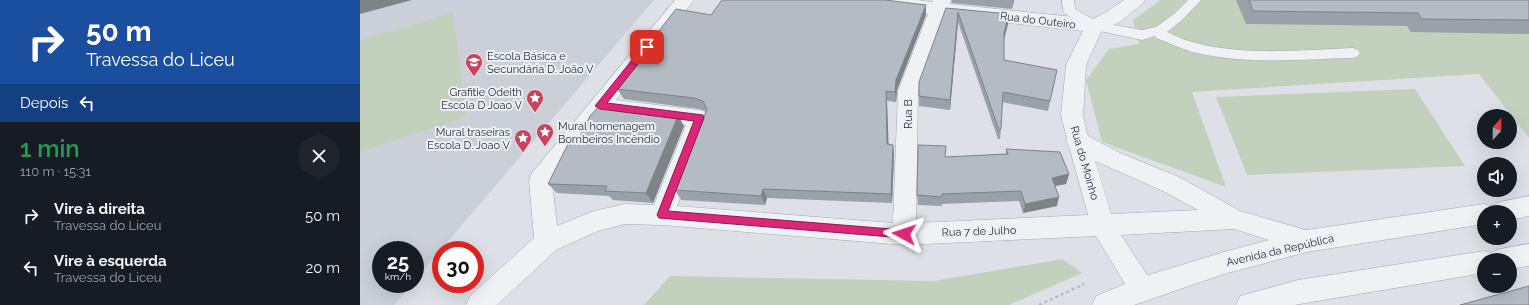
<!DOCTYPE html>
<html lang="pt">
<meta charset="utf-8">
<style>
body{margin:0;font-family:Raleway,sans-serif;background:#20242c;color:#f1f3f6;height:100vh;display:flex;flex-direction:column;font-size:15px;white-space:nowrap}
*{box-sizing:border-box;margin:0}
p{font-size:13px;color:#9ea1a6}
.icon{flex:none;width:22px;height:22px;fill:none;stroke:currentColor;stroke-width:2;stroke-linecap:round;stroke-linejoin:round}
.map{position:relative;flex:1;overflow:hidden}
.drawer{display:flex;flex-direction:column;background:#171b24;width:360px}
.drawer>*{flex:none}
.banner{background:#1a4fa0;color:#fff;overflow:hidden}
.needle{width:26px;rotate:21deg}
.buttons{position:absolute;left:1117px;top:109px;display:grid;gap:8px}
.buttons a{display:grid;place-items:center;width:40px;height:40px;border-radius:50%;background:#171b24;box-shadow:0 4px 16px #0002;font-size:20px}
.speed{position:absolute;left:12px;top:241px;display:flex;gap:8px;font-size:20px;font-weight:700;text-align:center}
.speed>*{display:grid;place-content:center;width:52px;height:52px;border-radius:50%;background:#171b24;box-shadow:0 4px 16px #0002;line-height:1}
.speed small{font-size:10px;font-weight:400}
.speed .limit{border:6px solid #d22;background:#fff;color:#111}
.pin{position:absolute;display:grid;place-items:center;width:34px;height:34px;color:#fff;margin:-17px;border-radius:8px;box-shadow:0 2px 6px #0006}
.me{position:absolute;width:44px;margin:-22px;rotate:275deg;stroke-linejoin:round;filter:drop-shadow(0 0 3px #0008)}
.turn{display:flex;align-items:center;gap:14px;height:84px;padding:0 20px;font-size:18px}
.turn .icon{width:52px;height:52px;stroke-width:2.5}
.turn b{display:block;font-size:28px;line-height:34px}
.then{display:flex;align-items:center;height:38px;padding:0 20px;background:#0003;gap:8px;font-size:15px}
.round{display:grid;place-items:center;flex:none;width:42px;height:42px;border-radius:21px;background:#20242c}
.headline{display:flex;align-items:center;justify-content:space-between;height:68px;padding:0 20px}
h1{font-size:24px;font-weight:600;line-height:30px;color:#1e9e55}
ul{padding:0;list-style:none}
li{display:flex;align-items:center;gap:12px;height:52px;padding:0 20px}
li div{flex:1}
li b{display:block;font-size:15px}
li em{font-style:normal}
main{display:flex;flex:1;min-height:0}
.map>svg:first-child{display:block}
.built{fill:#cbd0d8}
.green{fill:#c4d0be}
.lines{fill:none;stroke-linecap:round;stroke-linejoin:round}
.service-casing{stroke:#a3a8b1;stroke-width:1}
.minor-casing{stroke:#a3a8b1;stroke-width:1}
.tertiary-casing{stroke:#a3a8b1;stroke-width:1}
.path{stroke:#b7bcc1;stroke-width:2.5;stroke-dasharray:3 3;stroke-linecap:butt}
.service{fill:#eff2f5;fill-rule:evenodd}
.minor{fill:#eff2f5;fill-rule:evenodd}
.tertiary{fill:#eff2f5;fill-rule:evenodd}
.wall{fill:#9ba1a8}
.shaded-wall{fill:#7e8388}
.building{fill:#b4bbc3;stroke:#7e8388}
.route{fill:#db2777;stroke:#8e194d}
.labels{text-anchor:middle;stroke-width:4;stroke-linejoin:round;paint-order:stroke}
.street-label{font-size:11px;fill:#27303d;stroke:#ecf0f4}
.poi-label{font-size:11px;fill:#27303d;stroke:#ecf0f4;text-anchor:start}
</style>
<main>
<section class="drawer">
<div class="banner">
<div class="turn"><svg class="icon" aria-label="right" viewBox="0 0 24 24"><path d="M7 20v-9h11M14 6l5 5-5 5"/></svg><div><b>50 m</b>Travessa do Liceu</div></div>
<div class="then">Depois<svg class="icon" aria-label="left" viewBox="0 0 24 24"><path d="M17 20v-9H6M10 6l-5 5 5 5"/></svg></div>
</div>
<div class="headline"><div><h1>1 min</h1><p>110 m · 15:31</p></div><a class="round"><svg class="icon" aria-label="close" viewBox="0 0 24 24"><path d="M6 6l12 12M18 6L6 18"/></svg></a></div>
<ul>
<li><svg class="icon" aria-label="right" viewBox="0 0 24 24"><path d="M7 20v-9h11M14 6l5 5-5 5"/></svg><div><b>Vire à direita</b><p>Travessa do Liceu</p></div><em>50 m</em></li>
<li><svg class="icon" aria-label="left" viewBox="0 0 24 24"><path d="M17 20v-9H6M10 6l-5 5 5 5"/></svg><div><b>Vire à esquerda</b><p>Travessa do Liceu</p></div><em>20 m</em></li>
</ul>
</section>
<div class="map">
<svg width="1169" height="305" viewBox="0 0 1169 305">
<rect width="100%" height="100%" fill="#dde1e7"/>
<path class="built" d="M0,0h294l-239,280v-30h-34v34h31l-18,21h-34z"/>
<path class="green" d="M801,0h368v138l-50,-64 -287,18 34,95 -124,-45 -16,-62 23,-31 30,-5 -6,-24z
M93,13l13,104 -106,35v-112z
M1055,89l50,77 -218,9 -31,-78z
M702,259l20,14 -73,32h-365l26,-29 264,5z"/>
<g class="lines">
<defs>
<path id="service" d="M702,0h12l1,9 23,13 44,8 14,-3 18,-13 14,-14h13l-19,20 -15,12c9,4 19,9 29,11 51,13 105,7 157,5l5,2 2,3 -2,3 -5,2c-52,1 -105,7 -156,-5 -14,-3 -27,-10 -41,-15l-1,-2 -13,4 -47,-10 -30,-16 -2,-3z"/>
<path id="minor" d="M315,0h19l-78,100 83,10 7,2 4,6 -33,88 216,17 5,-132 30,-77 -67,-8 -6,-2 -3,-4h65l15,2 1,-2h18l-1,4 143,15 13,-7 18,-12h21l-3,4 -22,18 -18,8 -16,35 -3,51 5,20 32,17 59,24 61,34 76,22 3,8 -3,8 -9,3 -73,-23 -113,6 30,46 4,8 -4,8 -9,4 -9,-4 -37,-61 -192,9 -242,-20 -37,-1 -27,7 -42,19 -59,55h-31l4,-9 64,-58 -5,-58 3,-7zM585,16l138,15 -17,34 -5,51 6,22 -1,2 3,6 19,69 -172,8 2,-132zM245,115l81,10 -32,80 -29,-1 -31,7 -37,15 -5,-44zM735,161l68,30 35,19 -87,4z"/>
<path id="tertiary" d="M1169,196v20l-19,4v-8h-26v12l-177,28 -83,22 -90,31h-42l4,-9 46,-19 82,-25 83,-22 177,-26 7,2 9,-4z
M1169,244v22l-19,3v-9h-26v13l-190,32h-58l4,-9 58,-16 186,-29 7,2 9,-4z"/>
</defs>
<use href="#service" class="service-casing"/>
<use href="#minor" class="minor-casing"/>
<use href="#tertiary" class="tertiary-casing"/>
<path class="path" d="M679,305l45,-21"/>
<use href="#service" class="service"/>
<use href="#minor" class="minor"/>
<use href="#tertiary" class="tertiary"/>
</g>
<path class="wall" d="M591,0h63l-2,9 -60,-6z
M876,0h293v34l-118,-2 -4,-6 -161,-2z
M586,8l63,6 -1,10 -4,16v20l53,10 -9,41 -46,-9 -1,27 -1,10h-2l-40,-117 -8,88 -31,-4v-10z
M351,15h215l-29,75 -1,12 -9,-1 1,43 6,10 -2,49 -125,-5 -2,7 -84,-5 -6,-10 31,-79 -7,-2 -75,-10 -7,-10 32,-42 -1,-2z
M318,116l6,10 -31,77 -40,-3 -4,-4 -52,-3 -9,-9 28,-40z
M646,149l63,25 -3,10 -11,2 2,20 -34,7 -4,-12 -77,3v2l-24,-1 -1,-10 29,-38 60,-3z"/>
<path class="shaded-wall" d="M0,0h52l-52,14z
M653,0h1l-2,9z
M566,5v10l-29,75 -1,12 -1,-10 1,-12z
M598,12v10l-8,88v-10z
M649,14l-1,10 -5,19 1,-10z
M526,91l1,10 2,53 -2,-10z
M318,116l6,10 -31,77 -7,-10z
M533,145l1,9 -2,49 -1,-9z
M709,174l-3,10 -17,3 3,-9z
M403,189l4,9 -2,7 -4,-9z
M699,197l-2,9 -34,7 2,-9z"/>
<path class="building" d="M362,0h163l41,5 -30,75 -1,12 -9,-1 1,53 6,1 -2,49 -128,-5 -2,7 -86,-6 32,-81 -4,-8 -9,-3 -77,-9 33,-44h-2l28,-36 35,6z
M889,0h280v20l-107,-1 -4,-6 -165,-2z
M586,8l63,6 -5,19v27l53,10 -7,31 -47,-9 -2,37 -2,1 -41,-118 -8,88 -31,-4v-14z
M239,106l79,10 -32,77 -41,-2 2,-5 -59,-2 20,-40h8l14,-28z
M558,145l28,1 -1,11 63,-3 -2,-5 54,3 9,22 -17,4 7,19 -34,7 -4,-13 -79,3v3l-25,-2z
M1169,286v19h-69z"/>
<path class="route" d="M287,44l3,1v4l-43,54 96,12 1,3 -36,93 236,19 3,1 1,3 -1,3 -3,1 -245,-20 -2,-3 37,-94 -94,-12 -5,-3 49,-61z"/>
<defs>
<symbol id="school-pin" viewBox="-11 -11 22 30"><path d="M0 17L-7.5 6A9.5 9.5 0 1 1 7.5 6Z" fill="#cc425d" stroke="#ecf0f4"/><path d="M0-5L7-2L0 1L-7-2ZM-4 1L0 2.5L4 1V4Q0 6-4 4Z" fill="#fff"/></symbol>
<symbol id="sight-pin" viewBox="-11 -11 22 30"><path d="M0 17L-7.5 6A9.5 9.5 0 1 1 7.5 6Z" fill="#cc425d" stroke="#ecf0f4"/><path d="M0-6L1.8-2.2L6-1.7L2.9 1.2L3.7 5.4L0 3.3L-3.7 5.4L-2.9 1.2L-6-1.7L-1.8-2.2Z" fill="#fff"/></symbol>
</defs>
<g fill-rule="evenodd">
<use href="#school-pin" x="104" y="52" width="20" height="27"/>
<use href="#sight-pin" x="165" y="88" width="20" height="27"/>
<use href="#sight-pin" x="175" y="122" width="20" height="27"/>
<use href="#sight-pin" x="153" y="128" width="20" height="27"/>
</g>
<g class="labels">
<g class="street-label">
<text transform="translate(678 20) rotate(7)" y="4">Rua do Outeiro</text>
<text transform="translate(548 114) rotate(-90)" y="4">Rua B</text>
<text transform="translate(725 163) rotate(74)" y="4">Rua do Moinho</text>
<text transform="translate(619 231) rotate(-2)" y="4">Rua 7 de Julho</text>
<text transform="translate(920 250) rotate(-13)" y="4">Avenida da República</text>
</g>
<g class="poi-label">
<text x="127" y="60">Escola Básica e<tspan x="127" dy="13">Secundária D. João V</tspan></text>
<text x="162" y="96" text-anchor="end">Grafitie Odeith<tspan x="162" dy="13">Escola D Joao V</tspan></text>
<text x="198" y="130">Mural homenagem<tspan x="198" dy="13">Bombeiros Incêndio</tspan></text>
<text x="150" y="136" text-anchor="end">Mural traseiras<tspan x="150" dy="13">Escola D. Joao V</tspan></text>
</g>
</g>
</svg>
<div class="buttons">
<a><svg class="needle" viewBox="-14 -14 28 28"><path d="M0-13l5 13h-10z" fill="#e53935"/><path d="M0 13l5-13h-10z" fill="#9ea1a6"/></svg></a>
<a><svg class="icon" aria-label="sound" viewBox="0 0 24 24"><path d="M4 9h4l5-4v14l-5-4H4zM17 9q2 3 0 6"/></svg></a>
<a>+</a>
<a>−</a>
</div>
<div class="speed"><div>25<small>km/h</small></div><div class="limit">30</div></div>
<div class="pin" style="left:287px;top:47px;background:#d93025"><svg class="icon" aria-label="arrive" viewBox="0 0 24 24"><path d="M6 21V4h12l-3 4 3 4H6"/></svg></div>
<svg class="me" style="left:544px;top:234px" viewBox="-20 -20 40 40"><path d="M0-17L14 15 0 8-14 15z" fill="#db2777" stroke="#fff" stroke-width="4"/></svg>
</div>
</main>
